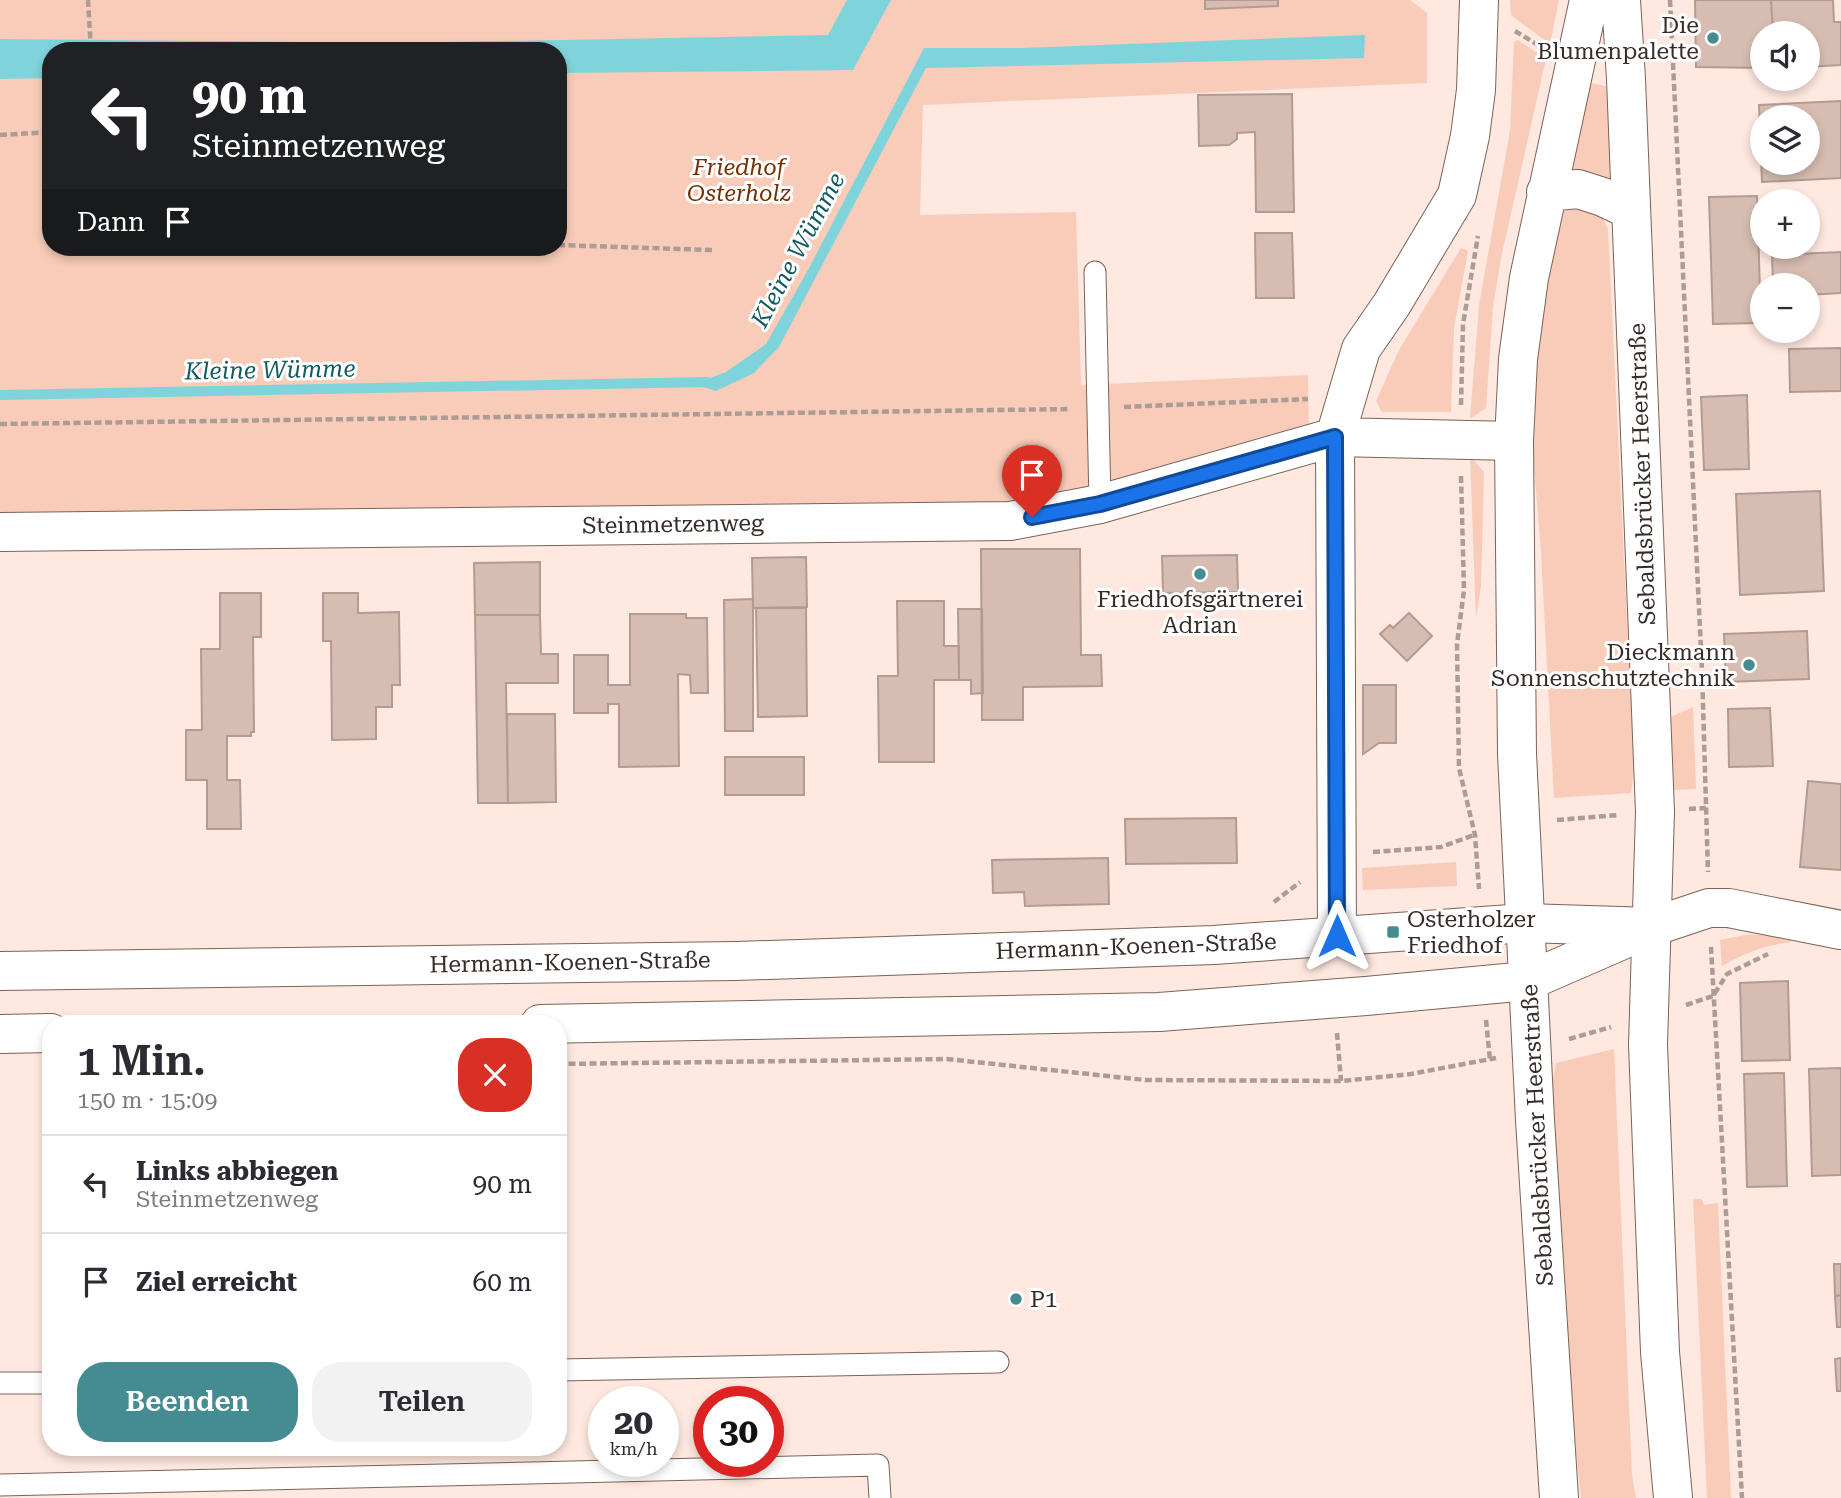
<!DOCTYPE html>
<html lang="de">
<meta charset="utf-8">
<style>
body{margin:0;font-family:"Roboto Serif",serif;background:#f2f2f3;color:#2b2b33;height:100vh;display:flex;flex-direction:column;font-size:26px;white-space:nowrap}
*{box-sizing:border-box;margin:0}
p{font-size:23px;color:#7c7c81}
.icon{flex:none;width:38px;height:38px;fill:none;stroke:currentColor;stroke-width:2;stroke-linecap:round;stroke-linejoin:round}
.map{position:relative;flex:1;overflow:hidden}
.details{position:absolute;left:42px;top:1015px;width:525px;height:441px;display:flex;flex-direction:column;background:#fff;border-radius:28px;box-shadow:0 4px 10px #0003}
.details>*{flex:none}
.guide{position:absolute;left:42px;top:42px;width:525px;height:214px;border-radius:28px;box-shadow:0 4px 10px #0003;background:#202124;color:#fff;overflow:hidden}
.tools{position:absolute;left:1750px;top:21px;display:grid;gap:14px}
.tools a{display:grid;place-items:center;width:70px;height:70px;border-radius:50%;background:#fff;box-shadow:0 4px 10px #0003;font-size:35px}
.speed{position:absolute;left:588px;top:1386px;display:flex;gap:14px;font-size:35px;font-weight:700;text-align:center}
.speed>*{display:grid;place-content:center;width:91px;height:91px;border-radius:50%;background:#fff;box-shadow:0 4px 10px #0003;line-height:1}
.speed small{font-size:18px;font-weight:400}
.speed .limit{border:10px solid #d22;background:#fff;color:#111}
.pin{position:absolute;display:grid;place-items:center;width:60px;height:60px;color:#fff;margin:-72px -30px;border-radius:50% 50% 50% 0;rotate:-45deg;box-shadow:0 0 7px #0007}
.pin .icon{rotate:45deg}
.me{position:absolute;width:77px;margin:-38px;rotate:0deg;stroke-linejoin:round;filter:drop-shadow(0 0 5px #0008)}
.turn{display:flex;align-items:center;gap:24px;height:147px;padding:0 35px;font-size:32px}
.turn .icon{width:91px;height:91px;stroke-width:2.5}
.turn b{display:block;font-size:49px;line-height:60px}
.then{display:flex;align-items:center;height:66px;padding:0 35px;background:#0003;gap:14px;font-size:26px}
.round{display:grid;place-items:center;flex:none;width:74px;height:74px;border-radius:28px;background:#f2f2f3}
.head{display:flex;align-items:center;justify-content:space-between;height:119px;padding:0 35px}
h1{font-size:42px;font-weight:600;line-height:52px}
.action{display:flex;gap:14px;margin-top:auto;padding:14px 35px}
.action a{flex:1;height:80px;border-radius:28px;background:#448c91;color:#fff;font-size:28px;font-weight:600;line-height:80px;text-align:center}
.action a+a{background:#f2f2f3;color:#2b2b33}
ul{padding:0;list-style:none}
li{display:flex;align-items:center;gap:21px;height:98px;padding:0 35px;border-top:2px solid #e1e1e2}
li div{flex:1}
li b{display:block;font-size:26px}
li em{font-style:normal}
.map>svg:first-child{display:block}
.green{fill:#f8ccb9;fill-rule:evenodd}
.water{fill:#7fd3da}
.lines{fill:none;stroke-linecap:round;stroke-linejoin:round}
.stream{stroke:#7fd3da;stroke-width:10}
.building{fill:#d7bdb1;stroke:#b49b8f;stroke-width:2;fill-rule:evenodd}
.service-casing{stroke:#7a6358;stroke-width:23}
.minor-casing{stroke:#7a6358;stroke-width:40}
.secondary-casing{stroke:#7a6358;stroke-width:40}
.primary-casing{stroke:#7a6358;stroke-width:40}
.path{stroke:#ad9c95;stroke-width:4.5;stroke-dasharray:7 3.5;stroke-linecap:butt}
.service{stroke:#fff;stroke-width:21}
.minor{stroke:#fff;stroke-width:38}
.secondary{stroke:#fff;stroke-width:38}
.primary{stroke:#fff;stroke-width:38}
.route-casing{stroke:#114b97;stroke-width:18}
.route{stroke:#1a73e8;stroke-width:12}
.poi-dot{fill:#448c91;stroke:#fff;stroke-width:2.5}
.labels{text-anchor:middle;stroke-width:6;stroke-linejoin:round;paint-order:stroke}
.poi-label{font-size:23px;fill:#372c28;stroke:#fff;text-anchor:end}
.park-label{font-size:23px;font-style:italic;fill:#752e00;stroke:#fff}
.street-label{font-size:23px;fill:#372c28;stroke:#fff}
.water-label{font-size:24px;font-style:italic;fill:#115a5f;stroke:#fff}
</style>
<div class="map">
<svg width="1841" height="1498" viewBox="0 0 1841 1498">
<rect width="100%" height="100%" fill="#fee8df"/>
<path class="green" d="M0,0h1410l17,13v70l-504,22 -3,110 156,-3 5,173 227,-10 1,75 -224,66 -1085,28zM51,51h507v196h-507z
M1510,0h49l-9,44 -39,-29z
M1518,40l28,19 -45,199 -8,49 -7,101 -16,11 9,-114 31,-174 4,-89z
M1590,83l20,4 2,97 -43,-11z
M1573,205l26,5 9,19 26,538 -3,26 -77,5 -13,-246 -8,-98 5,-119 22,-121z
M1461,248l7,3 -14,77 -3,84h-69l-6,-11 23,-51z
M1470,456l14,16 -3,114 -5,32z
M1693,707l3,82 -22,1 -3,-73z
M1456,862l1,24 -94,4 -1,-22z
M1772,934l19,3v5c-24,3 -48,11 -69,24l-2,-26 25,-5z
M1614,1049l18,426 4,23h-55l-9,-84 -21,-324 5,-27z
M1693,1199h9l2,6 14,-2 13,295h-24z"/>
<path class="water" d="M847,0h44l-38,70 -295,3v-22h-507v27l-51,1v-40l393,4 435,-8z
M1365,35l-1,23 -438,10 -147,279 -25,26 -38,18 -22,-7 32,-12 40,-28 42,-74 116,-222h99z"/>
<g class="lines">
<path class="stream" d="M0,395l707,-13"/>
</g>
<path class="building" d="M1205,0h73v6l-73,3z
M1695,0h76l2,33h-11v35l-66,-1z
M1771,0h62l1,22h7v43l-33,2v-34h-35z
M1292,94l2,118h-38l-1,-80 -18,1v6l-8,6 -30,1 -1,-51z
M1841,101v77l-79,4 -3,-77zM1762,117h46v46h-46z
M1757,196l4,127 -48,1 -4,-127z
M1255,233h37l2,65h-38z
M1841,252v41l-33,2v-10h-35l-1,-30z
M1841,348v43l-51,1 -1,-43z
M1747,395l2,74 -45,1 -3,-73z
M1820,491l4,100 -84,4 -4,-101z
M981,549h99l1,106h20l1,31 -79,1v33h-41z
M1237,555l1,37 -75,1 -1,-37z
M806,557l1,50 -54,1 -1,-50z
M540,562v53h-65l-1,-52z
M220,593h41v44h-8l1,95h-3v4h-24v44h13l1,49h-34v-49h-21v-50h16l-1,-81h19z
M323,593h35v20l41,-1 1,73h-8v22h-16v32l-44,1 -1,-99h-8z
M753,599v132h-28l-1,-131z
M897,601h47v45h15v34h-25v82h-55l-1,-86h20z
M756,608h50l1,108 -49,1z
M958,609h24l1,84 -12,1v-14h-12z
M1409,613l23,23 -25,25 -27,-27 10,-9 3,3z
M630,614h56v4h21l1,75h-17l-1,-18 -12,-1 1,92 -60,1v-63h-11v9h-34v-58h34v30h22z
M475,615h65l1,39h17v29h-52l2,120h-30z
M1807,631l2,48 -83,3 -2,-48z
M1363,685h33v58h-17l-16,11z
M1770,708l3,58 -44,1 -1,-58z
M507,714h48l1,88 -48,1z
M725,757h79v38h-79z
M1808,781l33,3v86l-41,-3z
M1236,818l1,45 -111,1 -1,-45z
M1108,858l1,46 -84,2 -1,-14 -31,1 -1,-33z
M1788,981l2,79 -48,1 -2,-78z
M1841,1068v107l-29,1 -3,-107z
M1784,1073l3,113 -40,1 -3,-113z
M1834,1264h7v31l-6,1z
M1841,1295v32h-4l-2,-31z
M1841,1358v33h-4l-2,-32z"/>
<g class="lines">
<defs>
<path id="service" d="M1095,272l5,232
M558,1370l440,-8
M0,1383h51
M0,1485l878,-20 2,33"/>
<path id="minor" d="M0,532l1010,-11 90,-17 235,-67 179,4
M1652,927l57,-19h20l112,22
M1337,936l-2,-499 26,-88 31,-45 65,-109 13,-59 6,-46 3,-90"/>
<path id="secondary" d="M0,971l737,-10 477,-16 311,-22 127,4
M540,1024l619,-12 207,-16 162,-15 115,-50
M0,1034l51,-1"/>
<path id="primary" d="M1621,0l5,79 29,733 -7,233 12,307 13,146
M1546,192l32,-3 25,8 28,13
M1559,1498l-24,-378 -18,-366 -3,-313 4,-82 11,-81 60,-278"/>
</defs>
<use href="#service" class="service-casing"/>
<use href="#minor" class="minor-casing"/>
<use href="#secondary" class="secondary-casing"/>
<use href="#primary" class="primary-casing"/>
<path class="path" d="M88,0l3,51
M1670,0l32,671 6,201
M1515,31l28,17
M0,135l51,-3
M558,245l154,5
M1461,405l2,-81 15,-88
M1124,407l184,-8
M0,424l1070,-15
M1461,476l3,114 -7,54 2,124 16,67 4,54
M1689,809l17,-1
M1557,820l61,-5
M1373,852l68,-5 36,-13
M1274,902l26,-20
M1711,947l31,551
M1686,1005l27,-9 14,-22 41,-20
M1486,1020l4,40
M1337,1033l4,48
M1569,1039l42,-12
M558,1064l389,-5 198,21 196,1 70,-7 85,-16"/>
<use href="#service" class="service"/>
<use href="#minor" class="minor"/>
<use href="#secondary" class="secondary"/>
<use href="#primary" class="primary"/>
</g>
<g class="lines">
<defs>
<path id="route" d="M1032,517l68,-13 235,-67 2,499"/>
</defs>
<use href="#route" class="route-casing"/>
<use href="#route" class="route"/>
</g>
<g class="poi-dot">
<circle cx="1713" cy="38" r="7"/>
<circle cx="1200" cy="574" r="7"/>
<circle cx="1749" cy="665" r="7"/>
<rect x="1386" y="925" width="14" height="14" rx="3.5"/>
<circle cx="1016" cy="1299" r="7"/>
</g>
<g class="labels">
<g class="poi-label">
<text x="1699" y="33">Die<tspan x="1699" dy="26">Blumenpalette</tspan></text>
<text x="1200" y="607" text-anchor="middle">Friedhofsgärtnerei<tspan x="1200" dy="26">Adrian</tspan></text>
<text x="1735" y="660">Dieckmann<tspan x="1735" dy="26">Sonnenschutztechnik</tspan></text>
<text x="1407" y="927" text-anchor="start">Osterholzer<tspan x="1407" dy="26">Friedhof</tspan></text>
<text x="1030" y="1307" text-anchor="start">P1</text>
</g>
<g class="park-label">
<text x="739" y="175">Friedhof<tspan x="739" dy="26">Osterholz</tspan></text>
</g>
<g class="street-label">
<text transform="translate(1642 474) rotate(-92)" y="8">Sebaldsbrücker Heerstraße</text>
<text transform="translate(673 524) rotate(-1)" y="8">Steinmetzenweg</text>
<text transform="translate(1136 946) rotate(-2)" y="8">Hermann-Koenen-Straße</text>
<text transform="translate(570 962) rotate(-1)" y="8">Hermann-Koenen-Straße</text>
<text transform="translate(1537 1135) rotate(-93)" y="8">Sebaldsbrücker Heerstraße</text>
</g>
<g class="water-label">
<text transform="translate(798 250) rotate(-62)" y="8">Kleine Wümme</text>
<text transform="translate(270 370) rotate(-1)" y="8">Kleine Wümme</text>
</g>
</g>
</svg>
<div class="tools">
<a><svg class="icon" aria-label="sound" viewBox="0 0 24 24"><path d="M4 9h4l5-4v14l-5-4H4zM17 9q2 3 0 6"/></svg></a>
<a><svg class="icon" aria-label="layers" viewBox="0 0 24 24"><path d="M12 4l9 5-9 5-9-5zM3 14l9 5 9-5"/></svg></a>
<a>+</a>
<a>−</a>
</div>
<div class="speed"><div>20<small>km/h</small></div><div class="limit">30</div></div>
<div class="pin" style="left:1032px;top:517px;background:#d93025"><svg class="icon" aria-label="arrive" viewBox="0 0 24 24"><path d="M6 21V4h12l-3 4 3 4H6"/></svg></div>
<svg class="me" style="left:1337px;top:936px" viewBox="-20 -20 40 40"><path d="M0-17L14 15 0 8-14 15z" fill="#1a73e8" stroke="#fff" stroke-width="4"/></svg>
<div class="guide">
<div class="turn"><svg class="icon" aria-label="left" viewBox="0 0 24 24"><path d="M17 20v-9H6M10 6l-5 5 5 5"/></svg><div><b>90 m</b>Steinmetzenweg</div></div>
<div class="then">Dann<svg class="icon" aria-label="arrive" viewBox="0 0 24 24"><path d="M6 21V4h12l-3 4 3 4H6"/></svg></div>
</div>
<section class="details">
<div class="head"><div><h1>1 Min.</h1><p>150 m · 15:09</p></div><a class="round" style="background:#d93025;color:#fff"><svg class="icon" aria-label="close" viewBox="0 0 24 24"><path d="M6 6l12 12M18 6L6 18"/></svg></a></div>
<ul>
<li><svg class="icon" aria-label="left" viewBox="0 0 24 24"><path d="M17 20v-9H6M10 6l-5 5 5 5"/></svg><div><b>Links abbiegen</b><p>Steinmetzenweg</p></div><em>90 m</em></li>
<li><svg class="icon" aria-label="arrive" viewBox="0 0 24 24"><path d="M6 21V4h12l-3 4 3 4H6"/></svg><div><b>Ziel erreicht</b></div><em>60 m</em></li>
</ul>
<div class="action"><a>Beenden</a><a>Teilen</a></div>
</section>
</div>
